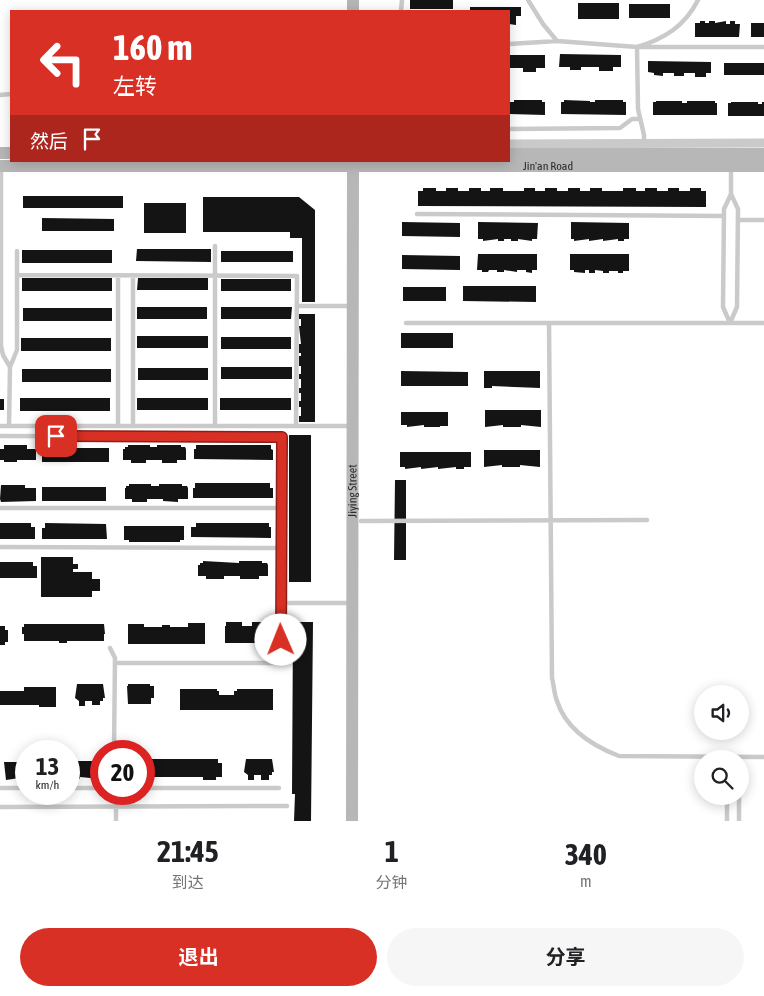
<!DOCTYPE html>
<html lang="zh">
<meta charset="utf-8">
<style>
body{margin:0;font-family:"Asap Condensed","Noto Sans SC",sans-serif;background:#f6f6f6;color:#202124;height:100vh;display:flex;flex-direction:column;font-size:19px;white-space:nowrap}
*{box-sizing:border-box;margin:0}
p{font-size:16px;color:#757577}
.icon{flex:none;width:28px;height:28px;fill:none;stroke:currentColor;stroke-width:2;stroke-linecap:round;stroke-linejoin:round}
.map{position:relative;height:821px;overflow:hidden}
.drawer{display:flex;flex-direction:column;background:#fff;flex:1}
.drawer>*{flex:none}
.hud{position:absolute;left:10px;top:10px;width:500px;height:152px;border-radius:0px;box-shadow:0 2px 12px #0003;background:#d93025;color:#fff;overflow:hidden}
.controls{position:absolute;left:694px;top:685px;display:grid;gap:10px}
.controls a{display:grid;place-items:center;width:55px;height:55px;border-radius:50%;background:#fff;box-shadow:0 2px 12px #0003;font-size:25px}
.speed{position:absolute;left:15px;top:740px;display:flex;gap:10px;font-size:25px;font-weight:700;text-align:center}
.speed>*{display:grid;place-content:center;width:65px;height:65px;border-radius:50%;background:#fff;box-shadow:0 2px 12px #0003;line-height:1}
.speed small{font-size:12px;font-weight:400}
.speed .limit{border:8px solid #d22;background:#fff;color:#111}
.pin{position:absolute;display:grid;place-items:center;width:42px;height:42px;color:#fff;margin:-21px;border-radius:10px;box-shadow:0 2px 8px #0006}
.me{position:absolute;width:55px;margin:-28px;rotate:359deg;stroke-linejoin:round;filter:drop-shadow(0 0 4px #0008)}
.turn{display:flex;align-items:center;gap:18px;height:105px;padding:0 20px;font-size:22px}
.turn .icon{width:65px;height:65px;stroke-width:2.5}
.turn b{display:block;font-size:35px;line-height:42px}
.then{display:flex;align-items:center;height:48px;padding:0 20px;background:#0003;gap:10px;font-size:19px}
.eta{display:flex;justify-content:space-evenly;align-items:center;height:85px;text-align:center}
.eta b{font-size:30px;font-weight:700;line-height:35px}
.button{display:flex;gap:10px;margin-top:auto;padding:10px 20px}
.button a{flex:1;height:58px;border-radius:30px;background:#d93025;color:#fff;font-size:20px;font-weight:700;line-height:58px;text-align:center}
.button a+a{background:#f6f6f6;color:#202124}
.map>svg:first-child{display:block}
.building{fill:#141414}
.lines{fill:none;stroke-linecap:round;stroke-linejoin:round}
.lane{stroke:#cacaca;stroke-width:4.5}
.street{stroke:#cacaca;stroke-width:9}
.secondary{stroke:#b7b7b7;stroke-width:12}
.route-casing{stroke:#8d1f18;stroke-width:12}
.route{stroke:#d93025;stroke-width:9}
.labels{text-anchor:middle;stroke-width:5;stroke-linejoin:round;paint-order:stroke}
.street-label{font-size:12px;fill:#2d2d2d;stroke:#fff}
</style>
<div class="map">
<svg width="764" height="821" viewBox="0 0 764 821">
<rect width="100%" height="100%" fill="#fff"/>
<path class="building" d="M410,0h43v9h-43z
M578,3h41v16h-41z
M629,4h41v14h-41z
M470,7h51v9h-5v9l-7,-1v-13h-39z
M700,21h5v2h4v-2h6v2l11,-2v3h4v-3h5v3h5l-1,13h-44v-14h5z
M751,23h13v14h-13z
M560,54l61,1v12h-8v4h-14v-4h-18v3h-11v-3h-11z
M509,55h36v13h-9v4h-13v-4h-14z
M648,61l63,1v11h-5v4h-11v-4h-11v3h-10v-3h-11v3l-9,-1v-2l-6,-1z
M724,63h40v12h-40z
M514,100h28v2h3v13l-36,-1v-12h5z
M564,100l26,1v1h5v-2h28v2h3v13l-65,-1v-12h3z
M656,101h26v2h5v-2h28v2h2v12h-64v-13h3z
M731,102h27v2h4v-2h2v14h-36v-13h3z
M423,188h13v3h10v-3h12v3h11v-3h12v3h9v-3h13v3h21v-3h11v3h10v-3h12v3h11v-3h12v3h10v-3h12v3h21v-3h13v3h9v-3h12v3h11v-3h11v3h11v-3h11v3h5v16l-288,-1v-15h5z
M23,196h100v12h-100z
M203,197h96l16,13v92h-13v-64h-12v-6h-87z
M144,203h42v30h-42z
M42,218l72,1v12h-72z
M402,222l58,1v14l-58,-1z
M478,222l60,1 -1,16h-5v2l-14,-2v2h-7v-2h-7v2h-6v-2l-15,2v-2h-5z
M571,222l58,1v16h-5v2h-6v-2l-15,2v-2l-14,2v-2l-15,2v-2h-3z
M137,249h74v13l-75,-1z
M22,250h90v13h-90z
M221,251h72v11h-72z
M478,254h59v16h-5v3l-6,-1v-2h-9v2l-13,-2v2h-7v-2h-8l-1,2h-6v-2h-5z
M570,254h59v17h-6v2h-5v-2h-9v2h-6v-2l-8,-1v3h-6v-3h-4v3l-11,-1v-2h-4z
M402,255l58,1v14l-58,-1z
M22,278h90v13h-90z
M138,278h70v12h-71z
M221,279h70v12h-70z
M463,286h73v16l-73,-1z
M403,287h43v14h-43z
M137,307h70v12h-70z
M221,307h71l-1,12h-70z
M23,308h89v13h-89z
M299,314h16v108h-16v-6h2v-9h-2v-6h2v-8h-2v-5h2v-9h-2v-5h2v-8h-2v-10h2v-3h-2v-9h2l-2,-18h2v-7h-2z
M401,333h52v15h-52z
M137,336h71v12h-71z
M221,337h70v12h-70z
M21,338h90v13h-90z
M221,367h71v12h-71z
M138,368h70v12h-70z
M22,369h89v13h-89z
M401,371l67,1v14h-67z
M484,371h56v17l-48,-2v2h-8z
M20,398h90v13h-90z
M137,398h71v12h-71z
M220,398h71v12h-71z
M0,399h4v11h-4z
M485,410h56v17l-20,-2v2h-18v-2l-18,2z
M401,412h47v14h-8v1h-16v-2l-17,2v-2h-6z
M289,435h22v147h-22z
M4,445h23v4h9v11h-19v2h-13v-2h-4v-11h4z
M128,445h22v2h7v-2h24v2h4l1,2v11h-9v3h-15v-3h-16v3h-15v-3h-8v-11h2v-2h3z
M196,445h75v4l2,1v10l-79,-1v-10h2z
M42,448h67v14h-67z
M484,450h56v17l-20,-2v2h-18v-2l-18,2z
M400,452h71v15h-7v2h-8v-2l-18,2v-2l-17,2v-2l-16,2v-2h-5z
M395,480h11v80h-12z
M195,483h75v5h3v10h-80v-10h2z
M129,484h22v2h8v-2h23v2h5l1,2v11h-10v3l-15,-1v-2h-16v3h-15v-3h-7v-11h1v-2h3z
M1,485h24v3h11v13l-35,1 -1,-3z
M42,487h64v14h-64z
M0,523h31v4h4v12h-35z
M45,523l61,1 1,15h-65v-11h3z
M196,523h73v4h2v11l-80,-1v-10h5z
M124,526h60v14h-4v2h-51v-2h-5z
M41,557h32v7h5v5h-5v3h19v7h8v12h-8v6h-51z
M203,561l36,2v-2h23v2h5l1,2v11h-9v3h-19v-3h-16v3h-18v-3h-8v-11h2v-2h3z
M0,562h33v4h4v12h-37z
M226,622h16v4h10v-4h18l1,21h-46v-17h1z
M293,622h20l-2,199h-17l1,-27h-3z
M188,623h17v21h-77v-20h16v3h18v-2h8v2h18z
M24,624h80l1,10h-1v7h-37v2h-8v-2h-35v-7h-2v-7h2z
M0,626h5v4h3v12h-3v3h-5z
M77,684h26l2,14h-2v3h-3v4h-8v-4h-7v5h-6v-5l-4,-3z
M128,684h22v2h4v12h-3v6h-23l-1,-18h1z
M24,687h32v20h-17v-2h-39v-14h24z
M180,689h37v2h2v4h15v-4h3v-2h36v21h-93z
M144,759h74v4h4v14h-6v3h-13v-3h-51v3h-8z
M246,759h26l2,13h-2v3h-3v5h-8v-5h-7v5h-6v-5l-4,-3z
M69,761h32v18l-21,-2v2h-11z
M4,762h22v15l-20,3z"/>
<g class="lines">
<path class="lane" d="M528,0l15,24 14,17
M401,11l1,-11
M509,44l48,-3 80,6h127
M0,95l11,-1
M509,129l111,-1 12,-9h8
M644,143v-8l-6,-26 -1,-62c27,-8 48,-21 61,-47
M1,167v179l2,9 7,12 -1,59
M417,214l307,2
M738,220h26
M17,275l280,1 -1,150
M297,306h53
M406,323h358
M549,323l3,355c2,7 2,16 5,23 9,28 36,45 62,55l145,1
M730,323l7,-16 1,-98 -7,-15v-26
M730,323l-7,-16 1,-98 7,-15
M10,367l7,-17v-99
M0,426h351
M118,426v-151
M133,426v-151
M215,426v-180
M0,436l282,1 -1,203 -2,23h-164
M0,508h281
M361,521l286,-1
M0,547l281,1
M281,603h71
M110,648l5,10 -1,93
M0,788h26
M69,788h32
M144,788h135
M116,794v27
M727,796v25
M0,807l287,-1
M739,821v-25"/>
<path class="street" d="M509,144l255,-1"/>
<g class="secondary">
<path d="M353,11v-11"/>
<path d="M0,153h11"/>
<path d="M509,154h255"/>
<path id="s1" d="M0,166h764"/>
<path id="s2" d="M352,821l1,-660"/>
</g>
</g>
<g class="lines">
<defs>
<path id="route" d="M56,436l226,1 -1,203"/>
</defs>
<use href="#route" class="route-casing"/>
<use href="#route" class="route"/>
</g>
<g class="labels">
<g class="street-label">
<text dy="4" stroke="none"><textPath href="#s1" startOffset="548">Jin'an Road</textPath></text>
<text dy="4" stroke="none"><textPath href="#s2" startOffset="330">Jiying Street</textPath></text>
</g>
</g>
</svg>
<div class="controls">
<a><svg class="icon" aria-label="sound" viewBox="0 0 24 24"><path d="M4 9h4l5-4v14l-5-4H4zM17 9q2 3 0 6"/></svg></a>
<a><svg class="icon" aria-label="search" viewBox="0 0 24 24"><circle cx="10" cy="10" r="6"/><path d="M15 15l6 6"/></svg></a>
</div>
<div class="speed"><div>13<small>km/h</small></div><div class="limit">20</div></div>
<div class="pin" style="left:56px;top:436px;background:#d93025"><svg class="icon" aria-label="arrive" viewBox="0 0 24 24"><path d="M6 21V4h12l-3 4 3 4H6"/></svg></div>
<svg class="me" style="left:281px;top:640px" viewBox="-20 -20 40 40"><circle r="19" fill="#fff"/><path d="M0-13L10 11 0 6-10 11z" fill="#d93025"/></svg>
<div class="hud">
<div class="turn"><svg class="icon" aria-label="left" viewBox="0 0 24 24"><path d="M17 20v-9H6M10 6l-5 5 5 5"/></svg><div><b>160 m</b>左转</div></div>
<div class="then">然后<svg class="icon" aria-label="arrive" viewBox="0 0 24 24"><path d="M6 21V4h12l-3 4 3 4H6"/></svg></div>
</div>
</div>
<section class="drawer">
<div class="eta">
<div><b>21:45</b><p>到达</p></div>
<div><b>1</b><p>分钟</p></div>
<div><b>340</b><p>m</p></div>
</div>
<div class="button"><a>退出</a><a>分享</a></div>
</section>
